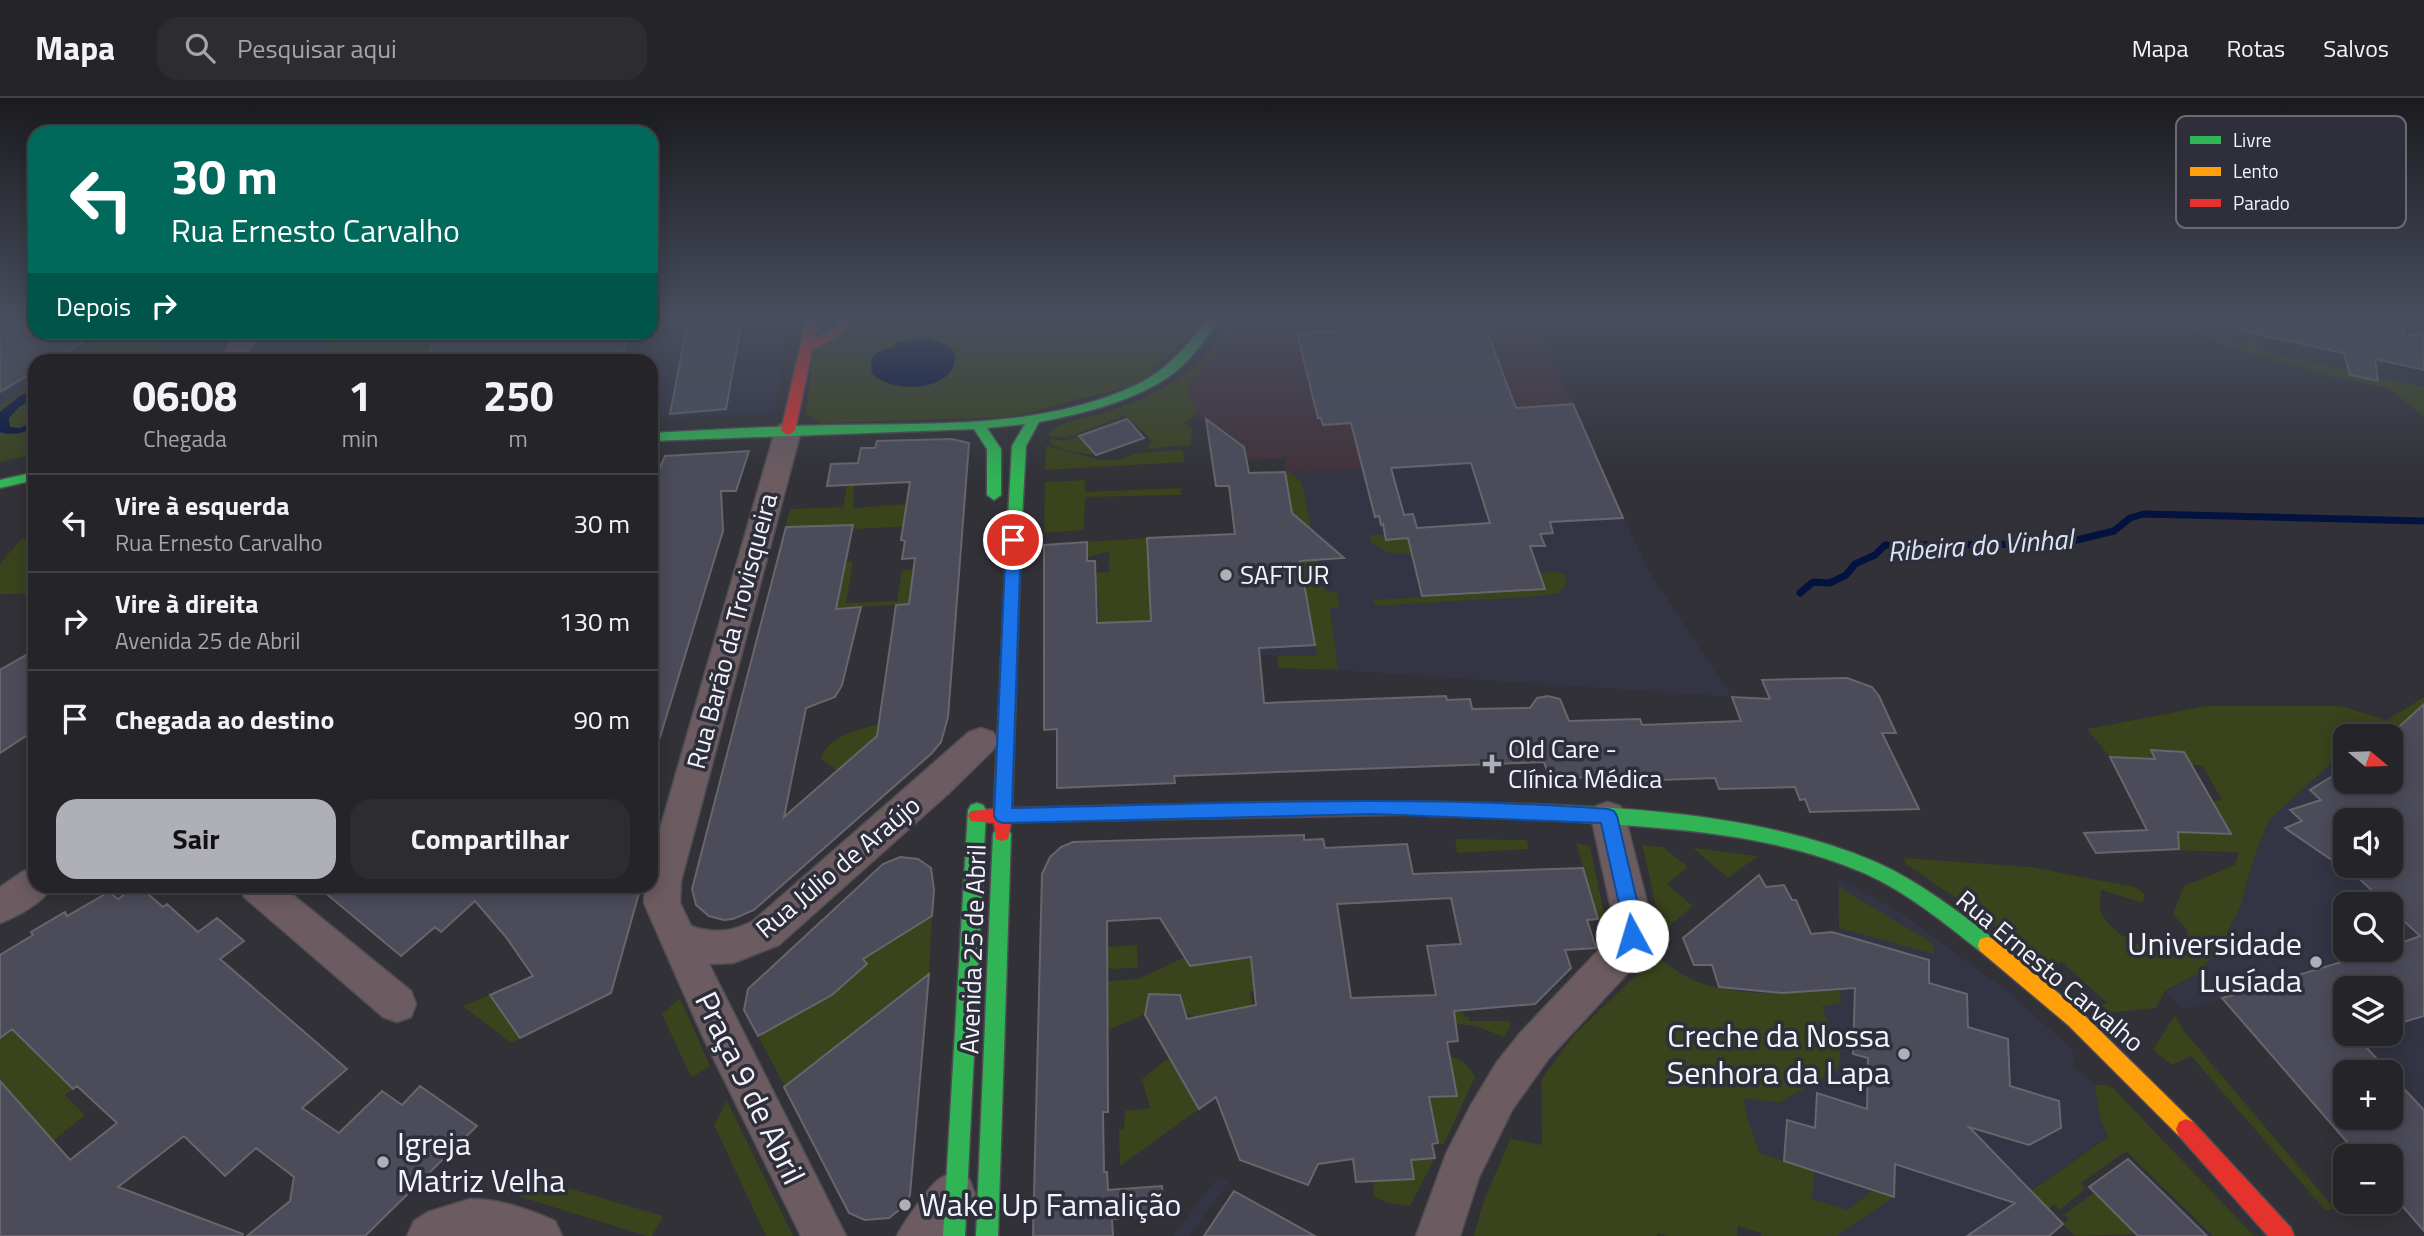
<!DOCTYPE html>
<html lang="pt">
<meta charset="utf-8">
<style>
body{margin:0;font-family:"Titillium Web",sans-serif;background:#2d2d31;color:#f1f3f6;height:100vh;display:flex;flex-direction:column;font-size:26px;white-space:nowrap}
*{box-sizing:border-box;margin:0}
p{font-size:23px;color:#a3a5a8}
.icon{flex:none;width:38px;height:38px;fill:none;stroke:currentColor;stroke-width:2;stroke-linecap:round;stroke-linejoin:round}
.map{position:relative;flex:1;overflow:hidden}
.details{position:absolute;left:28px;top:256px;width:630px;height:539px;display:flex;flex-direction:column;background:#252529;border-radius:21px;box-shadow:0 4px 18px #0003,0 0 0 2px #424246}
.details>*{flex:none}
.top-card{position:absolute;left:28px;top:28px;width:630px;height:214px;border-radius:21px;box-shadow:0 4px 18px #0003,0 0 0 2px #424246;background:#00695c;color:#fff;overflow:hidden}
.needle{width:46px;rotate:109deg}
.controls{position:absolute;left:2333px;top:626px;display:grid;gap:14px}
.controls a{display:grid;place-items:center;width:70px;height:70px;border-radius:14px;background:#252529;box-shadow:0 4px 18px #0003,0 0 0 2px #424246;font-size:35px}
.pin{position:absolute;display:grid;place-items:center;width:60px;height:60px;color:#fff;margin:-30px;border:4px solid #fff;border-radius:50%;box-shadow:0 2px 7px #0007}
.me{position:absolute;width:77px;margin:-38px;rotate:354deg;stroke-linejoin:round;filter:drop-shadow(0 0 5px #0008)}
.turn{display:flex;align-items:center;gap:24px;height:147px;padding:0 28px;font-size:32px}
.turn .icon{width:91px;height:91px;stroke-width:2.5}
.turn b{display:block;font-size:49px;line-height:60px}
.then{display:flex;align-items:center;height:66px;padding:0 28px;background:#0003;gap:14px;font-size:26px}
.eta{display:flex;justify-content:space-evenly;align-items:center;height:119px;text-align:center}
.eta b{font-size:42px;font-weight:700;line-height:49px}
.primary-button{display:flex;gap:14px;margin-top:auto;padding:14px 28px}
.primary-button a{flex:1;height:80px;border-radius:21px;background:#afb0b7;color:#111;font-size:28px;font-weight:700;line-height:80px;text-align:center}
.primary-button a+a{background:#2d2d31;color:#f1f3f6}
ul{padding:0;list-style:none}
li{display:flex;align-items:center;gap:21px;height:98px;padding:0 28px;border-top:2px solid #424246}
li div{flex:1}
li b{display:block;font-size:26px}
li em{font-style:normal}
header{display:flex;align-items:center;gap:42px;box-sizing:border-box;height:98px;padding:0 35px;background:#252529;border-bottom:2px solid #424246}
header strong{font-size:33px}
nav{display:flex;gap:38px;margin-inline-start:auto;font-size:24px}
.search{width:490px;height:63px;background:#2d2d31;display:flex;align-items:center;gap:18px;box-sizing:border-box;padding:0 24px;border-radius:21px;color:#a3a5a8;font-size:26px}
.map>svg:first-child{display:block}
.built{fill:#333444;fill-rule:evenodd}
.industrial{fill:#413139}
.green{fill:#39431c}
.water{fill:#041240}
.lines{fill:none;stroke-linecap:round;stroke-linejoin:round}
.stream{stroke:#041240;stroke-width:7}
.building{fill:#4b4b5a;stroke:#66666b;stroke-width:2;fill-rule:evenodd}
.street-casing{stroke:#4d4d52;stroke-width:3}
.fast-casing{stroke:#4d4d52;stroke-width:3}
.slow-casing{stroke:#4d4d52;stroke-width:3}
.jam-casing{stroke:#4d4d52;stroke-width:3}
.street{fill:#6c5c61;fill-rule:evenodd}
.fast{fill:#30b455;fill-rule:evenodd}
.slow{fill:#ff9f0a;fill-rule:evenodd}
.jam{fill:#e5322d;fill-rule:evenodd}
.route{fill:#1a73e8;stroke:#114b97;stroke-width:2}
.poi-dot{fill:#afb0b7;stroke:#2e2f3a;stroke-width:2.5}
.labels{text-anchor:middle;stroke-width:7;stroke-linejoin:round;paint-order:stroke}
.poi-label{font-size:26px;fill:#f3f4fc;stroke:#2e2f3a;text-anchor:start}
.street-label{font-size:26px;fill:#f3f4fc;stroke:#2e2f3a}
.water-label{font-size:28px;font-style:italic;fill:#dae4f5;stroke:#2e2f3a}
.near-poi-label{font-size:32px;fill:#f3f4fc;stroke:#2e2f3a;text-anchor:end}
.near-street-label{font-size:32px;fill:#f3f4fc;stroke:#2e2f3a}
.key{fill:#2e2f3a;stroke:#696a74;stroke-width:2}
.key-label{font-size:19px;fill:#f3f4fc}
</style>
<header>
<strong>Mapa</strong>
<div class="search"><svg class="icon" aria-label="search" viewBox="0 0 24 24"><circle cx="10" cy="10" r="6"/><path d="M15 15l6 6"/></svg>Pesquisar aqui</div>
<nav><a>Mapa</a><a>Rotas</a><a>Salvos</a></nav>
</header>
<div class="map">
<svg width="2424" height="1138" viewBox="0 0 2424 1138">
<rect width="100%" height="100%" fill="#313137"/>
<path class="built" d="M0,223h35v11l195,1 -21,27h-174v94l-35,8z
M651,223h138l-15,89 -9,4 -114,4v-58h-409l21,-27 388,-1z
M1573,306l75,165 84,128 -412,-28 -4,-13 -148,-1 -125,9 -1,-14 41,-2v-24l226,-11 -24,-141 185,-8 79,-58z
M2424,599v503l-34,-43h-30l-138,-158 -39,10 -18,-17 32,-18 23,-25 21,-44 12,-45 16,-40 76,-68v30h45v-45h-25zM2345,723h45v45h-45zM2345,807h45v45h-45zM2345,891h45v45h-45zM2345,975h45v45h-45z
M1838,781l62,33 111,82 62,56 1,16 12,11 8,8h12l8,4 25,25 -172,122h-177l-43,-118 -28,-131 63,6 58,-4z
M1219,1077l10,7 -40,54h-16z"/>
<path class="industrial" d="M1229,223h305l39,83 -109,42 7,18 -186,8v-14l-39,2 -2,-13 -81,-58 35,-26 26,-31z"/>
<path class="green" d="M849,223h357l-68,63 -127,33 -190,6 -15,-9 7,-63z
M1229,223h6l-18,30 -29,33 3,18 7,11 -13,10 7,6 -1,16 -45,4 5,-7 -3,-6 -23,-20 -60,22 -18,-2c11,-15 32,-16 49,-21 52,-14 110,-42 133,-94z
M2170,223h13v4c22,5 40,15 62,20l5,-5 11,3 3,9 85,18 1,5 27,2 47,10v30l-36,-29 -52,-11 -90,-25z
M113,235h60l-23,27h-81z
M334,235l8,-1 95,1 -11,26 -106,1z
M35,285v71l-35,8v-57z
M1079,338l17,19 -24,-3 -22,-8 1,-5 15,2z
M1046,348l56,14h14l22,-7 45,-3 1,12 -139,8z
M850,373h5l-2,37 112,-8 -2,24 -111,5v-4l-67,4 5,-20 53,-2z
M1285,374l7,1 10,10 21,103 4,6h10l3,15 -10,1 8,62 -60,-2 -1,-12 40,-1z
M1085,382v12l96,-4v7l-96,2 -1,33 -40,3 1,-51z
M1370,437h15l2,5 21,-2 5,17 -26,-3 -16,-10z
M1147,440l4,83 -52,2v-26h-16l5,-24 21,-1v-20l-22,5v-15z
M21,441h14v50l-8,5h-27v-30z
M846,464h7l-7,41 51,-2 5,-31h11l-3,34 -87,5 -59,7 4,-22 71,-3z
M1555,474l10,2 2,8 -8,11 -18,3 -166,10 -2,-6 171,-11 -5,-16z
M2424,599v7l-35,33h-44v38l-12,-13 -64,58 -16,40 -12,45 -21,44 -23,25 -32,17 -9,17 -49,5 -5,-8 5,-2 -45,-41 -7,4 -149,-102 -2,-6 125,9 106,20 10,7 -2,9 -42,-13c0,5 -2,13 -1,17 3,21 38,40 56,42 12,2 22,0 33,-4l-2,-15 -14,-16 11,-28 51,-21 4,-13 -78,-2 -30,-50 40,1 59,32 -18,-32 10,-1 -20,-35h-11l-7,-13 -33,-1 4,8 -45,-2 -23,-28 120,-23h133l47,14z
M879,626l-2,12 -40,35 -16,-12c7,-24 36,-29 58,-35z
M1455,741l72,1 2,9 -72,4z
M1576,745l14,3 15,72 -7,1z
M1642,747l21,2 25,20 -21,17 26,22 -31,26z
M1693,750l65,8 -30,22z
M1839,789l95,57v10l-95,-26z
M932,818l-3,58 -144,113 -27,-51 74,-41 35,-30 -4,-6z
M1137,847l1,23 -30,1v-22z
M1656,858c13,10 27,20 42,26 44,16 97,11 142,7l1,14 -19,3 19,50 -3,13 -59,34 -35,-5 3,20 13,35 54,18 -2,28 36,11 25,-20 21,7 -57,39h-76v-3l-23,-7 -1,10h-68l-12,-3v3h-183l9,-33 27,-64 32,6 -1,-65 32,-44z
M1185,859l5,9 61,-9 3,34h-4l2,15 -55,11 -11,-3 -6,-19 -31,-1 -4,20 -37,16v-49l30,-2z
M1447,896l11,12v6h5l1,5h5l1,4h39l1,7 -6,9 -28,-11 -21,-2z
M490,897l30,43 -9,5 -48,-37z
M680,900l30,68 -19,11 -29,-63z
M2175,917l8,15 151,178 -8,3 -135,-155 -19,9 -19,-15z
M0,931l4,6 8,-6 61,60 -8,6 20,20 -32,26 -53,-60z
M1450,958c13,3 19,10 25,21l-31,67 -6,-1 -9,-45 28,-2z
M1169,959l30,52 -79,57 -1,-36 5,-1 1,-18 25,-3 -8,-29z
M2095,987h11l8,4 140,147h-41l-87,-85 -45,32 4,6 -25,21 -6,-6 -5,5 -18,-18 77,-54 -8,-19z
M727,1003l66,135h-27l-52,-111z
M1435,1060l-25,48 -24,-4 -12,-6 -1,-15 41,-2 -2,-19z
M520,1076l143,42 -11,20h-5l-152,-47z
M2095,1094l41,42 -61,2 -12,-12 6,-4 -5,-5z"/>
<path class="water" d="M929,240l21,9 5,7c2,39 -62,40 -83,20 -4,-20 6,-23 22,-27l2,-5z
M35,291v9l-16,9 -10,11 1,9 10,1 15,-7v7c-12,5 -23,8 -35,4v-20l20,-16z"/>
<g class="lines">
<path class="stream" d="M1800,495l13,-11 17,1 16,-8 9,-11 20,-9 10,-10 175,-1 54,-13 16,-13 14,-4 280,7"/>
</g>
<path class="building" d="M13,223l22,6v5h63l-44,28h-19v11l-35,21v-63z
M688,223h54l-16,88 -56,5z
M1395,223h88l33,87 57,-4 50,114 -73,4 3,11 -13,1 5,12h-15l15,43 -123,7 -14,-58 -22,2 -3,-16 -2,1 -2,-9 -4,1 -24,-94 -28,2 -2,-7h-3l-21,-85 100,-5zM1471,365l19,60 -73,5 -4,-14 -9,1 -13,-47z
M2243,223h133l26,5 3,11 19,-4v37l-49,-11 3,22 -28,-6 -6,-22 -102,-22z
M437,234h192l-6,21 -110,7h-87z
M1127,321l17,19 -48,17 -17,-19z
M1206,321l38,28 5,26 36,-1 7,41 52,45 -44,3 15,84 -56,3 5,55 182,-7 1,4 23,-1 2,10 58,-1 7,-10 11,-2 12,3 9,22 71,-2 2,6 99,-4 -9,-24 38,2 -8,-19 85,-2 25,9 7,9 17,37h-14l37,76 -109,3 -5,-13 -5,1 -5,-13 -76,2 -4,-11 -109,4 -1,-4 -56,-1 -5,-15 -370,14 1,7 -118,5v-59l-13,1v-185l43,-3v19h8l2,62 54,-2 -4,-83 88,-4 -6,-48h-13z
M952,341l17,4 -21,274 -7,25 -9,11 -178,157 -21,9 -9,1 -15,-4 -13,-11 -4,-16 94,-362 67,-2 -17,84 25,-2 -19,78 -7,12 -29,11 -22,109 93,-81 19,-131 13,-1 6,-46 -13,1 3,-18 -4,-1 9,-58 -83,4 4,-22 27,-1 3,-15h14l2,-7z
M749,353l-13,40h-15l2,40 -66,216 -6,-1v-161l7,-20h-7v-90l6,-1 8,-18z
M35,552v80l-35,23v-83z
M2424,606v312l-34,10v-37h-45v45h9l36,39h-45v45h45v-44l34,36v121l-34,-39v-35h-30l-138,-159 159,-48h9v-3l30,-11 -30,-28v-3h-3l-41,-39h44v-45h-45v48l-60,-41 17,-7 -12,-11 31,-10 -11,-10 31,-19 4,4v7h45v-47z
M2151,652l33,2 47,82 -53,-2 1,17 -83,4 -12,-20 63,-3 -37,-73 45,2z
M1304,737v5l19,-1 2,9 82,-4 6,30 170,-6 15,51 -11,1 9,28 -31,2 6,18 -36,36 -81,7 4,30 -11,1 10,54 -28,1 9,46 -6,1 3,14 -24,2 3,19 -58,3 -3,-23 -35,5 -10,21 -68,-25 -24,-63 -17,12 -54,-94 4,-21 31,1 7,24 69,-14 -5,-48 -61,9 -30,-48 -53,3 1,191h-5l1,60h3l1,18 54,-4 1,29 -51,4 1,17h-80l9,-362 8,-17 11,-10 12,-5zM1451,800l10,46 -34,2 9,49 -85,3 -14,-94z
M900,759l18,2 13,9 3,22 -2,26 -69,43 4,5 -35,31 -74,41 -14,-26 4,-21 135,-125z
M1759,777l7,12 18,-2 8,15h4l15,34 21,-2 97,28v23l38,11 1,33 40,12 2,47 49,15 2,27 -32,17 -60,-18 94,97 -14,12h-82l48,-33 -120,-39 -1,33 -110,-36 3,-41 28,8 2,-35 50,16 1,-51 -15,-4 2,-66 -73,5 -63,-6 -7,-22h-18l-11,-27z
M317,788h324l-30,107 -91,45 -30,-43 43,-19 -27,-39 -31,-36 -34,31 -6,-5 -34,29z
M141,790l22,19 4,-3 31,28 19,-14 27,23 -24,18 127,110 -45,39 37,25 43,-42 20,14 18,-19 57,40 -112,110h-118l43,-35 4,-24 -38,-29 -31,28 -41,-40 -66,51 125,47 -1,2h-242v-155l70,79 47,-37 -40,-37 -4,3 -61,-60 -12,9v-83l33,-20 -2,-3 34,-20 2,4 42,-24 9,7 14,-10 4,3z
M929,876l-19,221 -5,10 -16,13 -24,2 -16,-7 -65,-126z
M2128,1061l33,32 46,45h-69l-49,-49z
M1234,1093l81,45h-111z"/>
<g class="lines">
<defs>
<path id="street" d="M238,234h25l-21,28h-24z
M788,325l9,2 4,6 -120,450 -1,22 11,23c22,8 41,6 62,-5l216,-189 12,-4 12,4 5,9 -5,9 -45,44 -169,151 -46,18 -24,1 137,272h-45l-99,-201 -58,-132 1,-17h6v-26l124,-429 4,-6z
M1608,704l12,4 5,10 27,106 -1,14 -13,26 -89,96 -37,52 -33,67 -19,59h-44l30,-82 25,-49 26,-43 24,-30 92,-97 1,-13 -23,-106 5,-10z
M35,770v18h17c-9,17 -34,30 -52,37v-36l22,-15z
M239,788h43l129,105 5,13 -5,13 -14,5 -14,-5 -139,-120z
M954,1075l15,6 6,15 -6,15 -19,27h-53c5,-11 31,-48 41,-56 4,-4 11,-5 16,-7z
M470,1101c30,0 58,10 85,22l7,15h-155l7,-15 14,-9z"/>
<path id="fast" d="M1206,223h12c-9,13 -19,27 -30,39 -34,37 -102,53 -149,62l-13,24 -5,90 -7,5 -7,-5 5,-90 13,-22 -38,4 14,21v46l-7,5 -7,-5v-46l-13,-20 -323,12v-8c60,-3 121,-7 181,-8 101,-2 210,4 304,-40 30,-14 50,-38 70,-64z
M35,374v8l-35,8v-8z
M1431,704c142,3 315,3 447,61 42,19 79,48 116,76l2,6 -2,6 -7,2 -7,-2c-36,-28 -72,-58 -114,-77 -77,-34 -161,-43 -244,-49 -63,-5 -127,-8 -191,-9l-6,-2 -3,-5 3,-5z
M977,705l6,2 3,5 -21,426h-22l25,-426 3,-5z
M1002,729l6,2 3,5 -13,402h-22l17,-402 3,-5z"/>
<path id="slow" d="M1987,839l7,2 88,74 111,109 3,7 -3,7 -7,3 -7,-3 -111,-111 -88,-74 -2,-6 2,-6z"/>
<path id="jam" d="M806,223h12l-4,18 19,-9 5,-9h12l-9,14 -29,15 -17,81 -7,4 -7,-4z
M1014,433l7,5 -9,272 276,-6h143l6,2 3,5 -3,5 -426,8 -3,17 -6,2 -6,-2 -2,-16 -23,-2 -3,-5 3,-5 23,-2 13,-273z
M2186,1021l7,3 98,106 3,8h-26l-89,-100 -3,-7 3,-7z"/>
</defs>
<use href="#street" class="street-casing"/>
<use href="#fast" class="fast-casing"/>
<use href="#slow" class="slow-casing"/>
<use href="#jam" class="jam-casing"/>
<use href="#street" class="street"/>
<use href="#fast" class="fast"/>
<use href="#slow" class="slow"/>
<use href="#jam" class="jam"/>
</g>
<linearGradient id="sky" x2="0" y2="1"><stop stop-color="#1b1b1e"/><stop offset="0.58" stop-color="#484e5e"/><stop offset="1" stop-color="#484e5e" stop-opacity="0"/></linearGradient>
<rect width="2424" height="382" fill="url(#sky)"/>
<path class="route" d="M1013,437l8,5 -9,268c199,-4 398,-14 596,1l6,2 3,5 25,106 -4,20 -6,2 -7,-2 -3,-6 1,-14 -22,-99 -227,-9 -371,9 -6,-2 -3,-5 12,-276z"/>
<g class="poi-dot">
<circle cx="1226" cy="477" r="7"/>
<path d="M1488.5 655.5h7v7h7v7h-7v7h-7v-7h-7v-7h7z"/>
<circle cx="2316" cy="864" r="7"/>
<circle cx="1904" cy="956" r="7"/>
<circle cx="383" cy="1064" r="7"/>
<circle cx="905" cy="1107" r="7"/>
</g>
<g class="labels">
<g class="poi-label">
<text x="1240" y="486">SAFTUR</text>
<text x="1508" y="660">Old Care -<tspan x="1508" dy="30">Clínica Médica</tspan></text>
</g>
<g class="street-label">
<text transform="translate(732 533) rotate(-75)" y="9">Rua Barão da Trovisqueira</text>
<text transform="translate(838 769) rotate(-40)" y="9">Rua Júlio de Araújo</text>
<text transform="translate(973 851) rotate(-88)" y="9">Avenida 25 de Abril</text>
<text transform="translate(2050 873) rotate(40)" y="9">Rua Ernesto Carvalho</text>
</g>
<g class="water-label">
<text transform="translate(1980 447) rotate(-4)" y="10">Ribeira do Vinhal</text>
</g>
<g class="near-poi-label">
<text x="2302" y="857">Universidade<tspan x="2302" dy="37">Lusíada</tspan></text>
<text x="1890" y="949">Creche da Nossa<tspan x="1890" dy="37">Senhora da Lapa</tspan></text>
<text x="397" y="1057" text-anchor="start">Igreja<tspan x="397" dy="37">Matriz Velha</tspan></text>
<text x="919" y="1118" text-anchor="start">Wake Up Famalição</text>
</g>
<g class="near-street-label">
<text transform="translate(750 990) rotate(64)" y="11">Praça 9 de Abril</text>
</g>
</g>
<rect x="2176" y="18" width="230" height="112" rx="10" class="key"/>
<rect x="2190" y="38" width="31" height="8" fill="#30b455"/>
<rect x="2190" y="69" width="31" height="9" fill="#ff9f0a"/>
<rect x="2190" y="101" width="31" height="8" fill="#e5322d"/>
<g class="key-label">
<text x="2233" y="49">Livre</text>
<text x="2233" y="80">Lento</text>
<text x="2233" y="112">Parado</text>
</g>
</svg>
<div class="controls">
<a><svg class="needle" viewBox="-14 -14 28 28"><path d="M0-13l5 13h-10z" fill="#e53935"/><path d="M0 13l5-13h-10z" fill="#a3a5a8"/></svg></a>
<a><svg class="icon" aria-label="sound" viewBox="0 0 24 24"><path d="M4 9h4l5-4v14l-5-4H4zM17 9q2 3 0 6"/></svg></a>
<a><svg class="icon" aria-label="search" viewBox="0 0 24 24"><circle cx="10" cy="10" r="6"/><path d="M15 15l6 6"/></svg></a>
<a><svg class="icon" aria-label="layers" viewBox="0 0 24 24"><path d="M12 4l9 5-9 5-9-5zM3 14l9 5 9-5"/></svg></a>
<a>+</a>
<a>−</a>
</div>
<div class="pin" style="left:1013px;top:442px;background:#d93025"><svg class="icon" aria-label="arrive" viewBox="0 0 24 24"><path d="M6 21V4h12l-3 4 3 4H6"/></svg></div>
<svg class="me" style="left:1632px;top:838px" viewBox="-20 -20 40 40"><circle r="19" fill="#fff"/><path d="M0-13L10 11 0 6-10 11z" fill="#1a73e8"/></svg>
<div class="top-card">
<div class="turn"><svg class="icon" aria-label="left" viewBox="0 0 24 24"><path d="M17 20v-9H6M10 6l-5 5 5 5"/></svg><div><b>30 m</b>Rua Ernesto Carvalho</div></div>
<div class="then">Depois<svg class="icon" aria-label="right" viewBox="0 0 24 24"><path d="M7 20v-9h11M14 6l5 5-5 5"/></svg></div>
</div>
<section class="details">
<div class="eta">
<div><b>06:08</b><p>Chegada</p></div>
<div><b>1</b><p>min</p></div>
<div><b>250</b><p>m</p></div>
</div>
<ul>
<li><svg class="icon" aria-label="left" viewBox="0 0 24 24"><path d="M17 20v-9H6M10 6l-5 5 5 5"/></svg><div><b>Vire à esquerda</b><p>Rua Ernesto Carvalho</p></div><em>30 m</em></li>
<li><svg class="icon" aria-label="right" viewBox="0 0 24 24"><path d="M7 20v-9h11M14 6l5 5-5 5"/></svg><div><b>Vire à direita</b><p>Avenida 25 de Abril</p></div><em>130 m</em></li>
<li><svg class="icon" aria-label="arrive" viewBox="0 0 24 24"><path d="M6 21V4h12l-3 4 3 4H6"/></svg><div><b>Chegada ao destino</b></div><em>90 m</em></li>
</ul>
<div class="primary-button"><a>Sair</a><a>Compartilhar</a></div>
</section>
</div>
